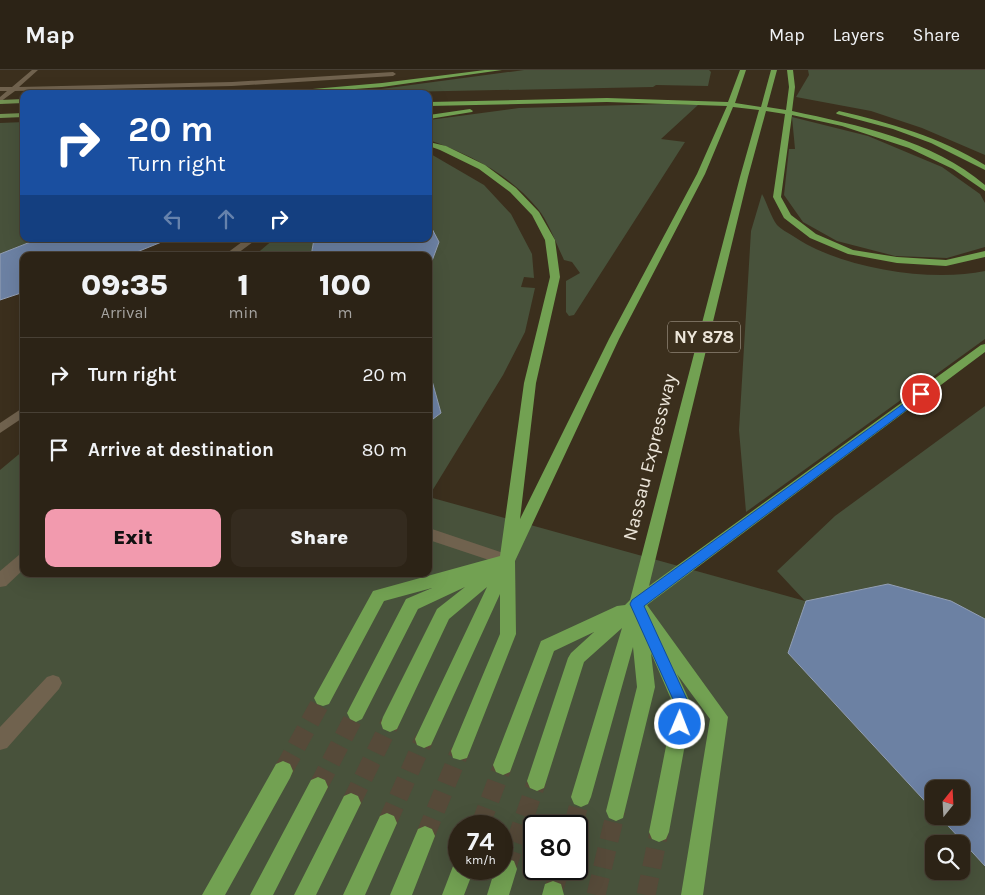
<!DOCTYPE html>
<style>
body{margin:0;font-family:Karla,sans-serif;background:#342b1f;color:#f1f3f6;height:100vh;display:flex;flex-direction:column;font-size:19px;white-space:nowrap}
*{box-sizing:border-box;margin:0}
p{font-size:16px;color:#a6a4a1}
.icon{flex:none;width:28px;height:28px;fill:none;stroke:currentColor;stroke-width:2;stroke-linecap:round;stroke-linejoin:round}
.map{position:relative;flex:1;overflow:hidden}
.drawer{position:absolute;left:20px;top:182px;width:412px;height:325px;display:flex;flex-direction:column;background:#2c2316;border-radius:10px;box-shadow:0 5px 20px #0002,0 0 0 1px #484035}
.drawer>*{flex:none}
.banner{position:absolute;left:20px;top:20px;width:412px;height:152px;border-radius:10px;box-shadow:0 5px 20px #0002,0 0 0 1px #484035;background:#1a4fa0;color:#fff;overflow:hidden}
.needle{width:32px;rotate:18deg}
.fabs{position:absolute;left:925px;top:710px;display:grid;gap:10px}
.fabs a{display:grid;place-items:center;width:45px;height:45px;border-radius:10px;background:#2c2316;box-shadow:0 5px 20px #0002,0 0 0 1px #484035;font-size:25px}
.speed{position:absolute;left:448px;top:745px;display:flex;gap:10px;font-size:25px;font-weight:700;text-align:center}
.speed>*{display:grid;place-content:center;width:65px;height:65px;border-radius:50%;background:#2c2316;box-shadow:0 5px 20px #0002,0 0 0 1px #484035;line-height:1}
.speed small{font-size:12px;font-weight:400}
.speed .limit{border:2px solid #111;border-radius:8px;background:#fff;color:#111}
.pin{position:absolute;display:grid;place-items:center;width:42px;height:42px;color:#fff;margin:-21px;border:2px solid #fff;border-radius:50%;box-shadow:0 1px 5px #0007}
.me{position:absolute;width:55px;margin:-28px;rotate:1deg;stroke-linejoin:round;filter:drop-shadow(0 0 4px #0008)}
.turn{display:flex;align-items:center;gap:18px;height:105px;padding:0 25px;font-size:22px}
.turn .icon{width:65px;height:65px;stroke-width:2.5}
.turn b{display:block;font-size:35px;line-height:42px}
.lanes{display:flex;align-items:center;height:48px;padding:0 25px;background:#0003;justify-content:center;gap:25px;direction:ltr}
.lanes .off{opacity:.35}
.eta{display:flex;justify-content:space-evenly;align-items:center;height:85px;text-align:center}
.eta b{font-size:30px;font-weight:800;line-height:35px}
.action{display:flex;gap:10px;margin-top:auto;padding:10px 25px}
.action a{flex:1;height:58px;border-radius:10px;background:#f29aae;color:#111;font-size:20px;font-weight:800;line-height:58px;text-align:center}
.action a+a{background:#342b1f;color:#f1f3f6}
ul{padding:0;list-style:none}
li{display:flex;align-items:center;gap:15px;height:75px;padding:0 25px;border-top:1px solid #484035}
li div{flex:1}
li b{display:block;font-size:19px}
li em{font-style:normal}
header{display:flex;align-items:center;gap:30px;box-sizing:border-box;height:70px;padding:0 25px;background:#2c2316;border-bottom:1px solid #484035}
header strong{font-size:24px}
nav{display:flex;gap:28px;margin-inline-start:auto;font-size:18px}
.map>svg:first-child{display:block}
.green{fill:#48523b;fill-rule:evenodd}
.water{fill:#6c81a3;stroke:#939fb4}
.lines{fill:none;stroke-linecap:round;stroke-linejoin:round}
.trunk-tunnel{stroke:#564a39;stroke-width:19;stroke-dasharray:19 9;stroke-linecap:butt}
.service{fill:#70624e;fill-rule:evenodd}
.minor{fill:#70624e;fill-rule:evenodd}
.primary{fill:#729151;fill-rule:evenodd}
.trunk{fill:#72a152;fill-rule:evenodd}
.route{fill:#1a73e8;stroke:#114b97}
.labels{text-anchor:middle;stroke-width:4;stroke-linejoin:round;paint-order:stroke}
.shield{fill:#3b2f1d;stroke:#b8afa1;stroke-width:1}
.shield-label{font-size:18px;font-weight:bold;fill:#ede6da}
.street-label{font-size:19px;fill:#ede6da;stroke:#3b2f1d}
</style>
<header>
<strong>Map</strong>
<nav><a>Map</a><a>Layers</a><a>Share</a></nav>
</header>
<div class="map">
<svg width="985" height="825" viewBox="0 0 985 825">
<rect width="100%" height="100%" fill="#3b2f1d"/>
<path class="green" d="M524,0h185l2,2 -3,14 -52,-1 -3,2 -302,6z
M808,0h177v85l-63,-27 -51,-17 -75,-14 13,-22z
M665,34l33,1 -37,34 24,3 -111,173 -5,1 -3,-4v-31l14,-8 -8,-11 -8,-2c-7,-15 -16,-39 -26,-51 -29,-35 -67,-54 -109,-69v-20l90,-12z
M792,47l76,19 74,31 38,27 5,9v44l-38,11 -52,-2 -58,-15 -34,-19 -19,-27 5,-46h6z
M24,52v117h14l-38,15v-131z
M429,83l55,32 27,29 21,40 2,24 -10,-1 -3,10 14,1 -10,44 -22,43 -74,121v-74l12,-9 -12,-43v-101l10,-27 -10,-19z
M762,124c5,9 9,23 15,31 4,4 11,8 16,11 46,32 137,47 192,35v68l-239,173 -7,-82 12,-199z
M274,169h40l-3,17h-57z
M985,336v216l-197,31 146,158v5h5l46,50v29h-985v-425l24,-20v124h405v-77l376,104 -28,-30 58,-55zM459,756h42v43h-42zM534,756h42v43h-42zM934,774h27v27h-27z"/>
<path class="water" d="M429,153l10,19 -10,27v-13h-118l3,-17h115z
M38,169h131l-42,17h-103v36l-24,8v-46z
M429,300l12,43 -12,9z
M888,514l63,17 34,18v247l-46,-50h22v-27h-27v22l-146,-158 18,-52z"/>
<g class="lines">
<path class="trunk-tunnel" d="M283,701l40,-73
M318,717l38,-74
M351,733l39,-80
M387,753l37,-84
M480,756l23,-61
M573,756l8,-29
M425,766l35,-85
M506,799l31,-88
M553,822l7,-23
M596,825l20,-84
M646,825l13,-63"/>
<path class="service" d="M429,458l83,28 3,4 -3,4 -5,2 -78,-26z
M24,483v16l-18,17 -6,1v-16l19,-16z
M53,605l6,2 3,6 -3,6 -52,59 -7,2v-23l47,-50z"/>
<path class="minor" d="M32,0h6l-19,17 213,-5 161,-10 3,2 -3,2 -161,10 -217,5 -15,11v-5l7,-6h-7v-4h12z
M246,169h11l-23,17h-11z
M24,337v10l-24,16v-10z"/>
<path class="primary" d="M24,29v4l-24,1v-4z
M24,43v4l-24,1v-4z"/>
<path class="trunk" d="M485,0h17l-120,17 -95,7h-32l127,-11z
M740,0h6l-11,33 26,4 10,-37h6l-10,37 19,3 3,-23 -2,-17h6l2,17 -3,24c65,14 141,29 193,74v6l-32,-22 -44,-21 -67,-22 -50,-11 -11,82 10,18 25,19 37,16 44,7 49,3 39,-9v6l-39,9 -49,-3 -49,-9 -38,-16 -26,-20 -11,-21 12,-83 -19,-3 -18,66 -99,409 332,-241 4,-1v8l-338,253 81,112 -25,178h-22l29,-176 -33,-45 15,32 -23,126 -3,7 -7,3 -7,-3 -3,-7 25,-126 -23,-53 4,34 -32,131 -7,3 -7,-3 -3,-7 31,-124 -4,-40 -42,150 -3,7 -7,3 -7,-3 -3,-7 51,-169 -38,34 -40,126 -7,3 -7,-3 -3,-7 41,-123 3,-5 23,-21 -40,19 -44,121 -7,3 -7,-3 -3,-7 48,-124 76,-35 8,-1 5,-5 110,-423 19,-67 -26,-3 -28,67 -86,165 -104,222 1,73 -49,124 -7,2 -7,-2 -2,-7 49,-117v-40l-69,151 -7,3 -7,-3 -2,-6 72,-152 -38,32 -52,110 -7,3 -7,-3 -2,-6 2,-6 54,-108 28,-22 -47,22 -56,110 -6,3 -6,-3 -3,-6 3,-6 56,-108 26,-11 -48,13 -55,103 -6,2 -6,-2 -3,-6 59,-107 127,-35 24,-173 26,-106 -5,-37 -13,-25 -22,-23 -31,-23 -39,-19 -11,-4v-4l17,4 39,19 31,23 23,24 16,28 5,37 -24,106 -16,136 89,-180 88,-165 30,-68 -120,-4 -178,4v-4l178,-4 121,4z
M470,39l3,2 -1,1 -43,7v-4z
M839,41c51,12 101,26 146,54v5l-54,-27 -38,-14 -56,-15 -1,-1z
M283,691l7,3 3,7 -3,7 -65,117h-23l74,-131z
M318,707l7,3 3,7 -55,108h-23l61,-115z
M351,723l7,3 3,7 -45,92h-22l50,-99z
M387,743l7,3 3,7 -32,72h-22l37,-79z
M425,756l7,3 3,7 -23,59h-22l28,-66z
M506,788l8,3 3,8 -8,26h-22l8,-26h6v-9z
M459,790v9h15l-10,26h-22l13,-34z
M553,811l8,3 3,11h-22l3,-11z"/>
</g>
<path class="route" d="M921,321l4,1v4l-281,210 46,100 -5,23 -5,2 -6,-2 -2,-5 4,-18 -46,-102 2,-4z"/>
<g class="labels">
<rect class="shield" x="668" y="251.5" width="72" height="31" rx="4"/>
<g class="shield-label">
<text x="704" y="273">NY 878</text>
</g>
<g class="street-label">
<text transform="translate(649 387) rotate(-76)" y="7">Nassau Expressway</text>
</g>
</g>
</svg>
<div class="fabs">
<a><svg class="needle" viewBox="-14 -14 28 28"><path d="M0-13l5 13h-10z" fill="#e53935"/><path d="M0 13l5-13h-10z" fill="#a6a4a1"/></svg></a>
<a><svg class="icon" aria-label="search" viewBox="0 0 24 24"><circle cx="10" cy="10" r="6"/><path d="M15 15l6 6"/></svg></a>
</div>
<div class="speed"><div>74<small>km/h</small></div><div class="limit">80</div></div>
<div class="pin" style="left:921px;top:324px;background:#d93025"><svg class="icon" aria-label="arrive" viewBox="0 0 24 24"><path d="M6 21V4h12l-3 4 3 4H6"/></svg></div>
<svg class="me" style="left:680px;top:654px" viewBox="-20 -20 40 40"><circle r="17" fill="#1a73e8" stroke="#fff" stroke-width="3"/><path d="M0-11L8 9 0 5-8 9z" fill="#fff"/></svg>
<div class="banner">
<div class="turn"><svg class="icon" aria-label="right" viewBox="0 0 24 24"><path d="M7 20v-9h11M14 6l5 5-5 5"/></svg><div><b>20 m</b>Turn right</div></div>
<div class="lanes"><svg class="icon off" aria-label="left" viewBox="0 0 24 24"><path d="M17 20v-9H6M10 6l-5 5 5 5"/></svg><svg class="icon off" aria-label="ahead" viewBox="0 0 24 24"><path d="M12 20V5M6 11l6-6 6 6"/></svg><svg class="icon" aria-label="right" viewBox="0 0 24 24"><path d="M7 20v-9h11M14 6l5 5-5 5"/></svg></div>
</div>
<section class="drawer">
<div class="eta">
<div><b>09:35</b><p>Arrival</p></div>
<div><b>1</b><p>min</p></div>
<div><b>100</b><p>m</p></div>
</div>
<ul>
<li><svg class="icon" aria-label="right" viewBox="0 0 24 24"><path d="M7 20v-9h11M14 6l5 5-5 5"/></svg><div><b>Turn right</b></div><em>20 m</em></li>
<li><svg class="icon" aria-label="arrive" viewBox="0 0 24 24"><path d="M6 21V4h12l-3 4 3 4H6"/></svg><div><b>Arrive at destination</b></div><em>80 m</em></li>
</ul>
<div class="action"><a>Exit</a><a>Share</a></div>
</section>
</div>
